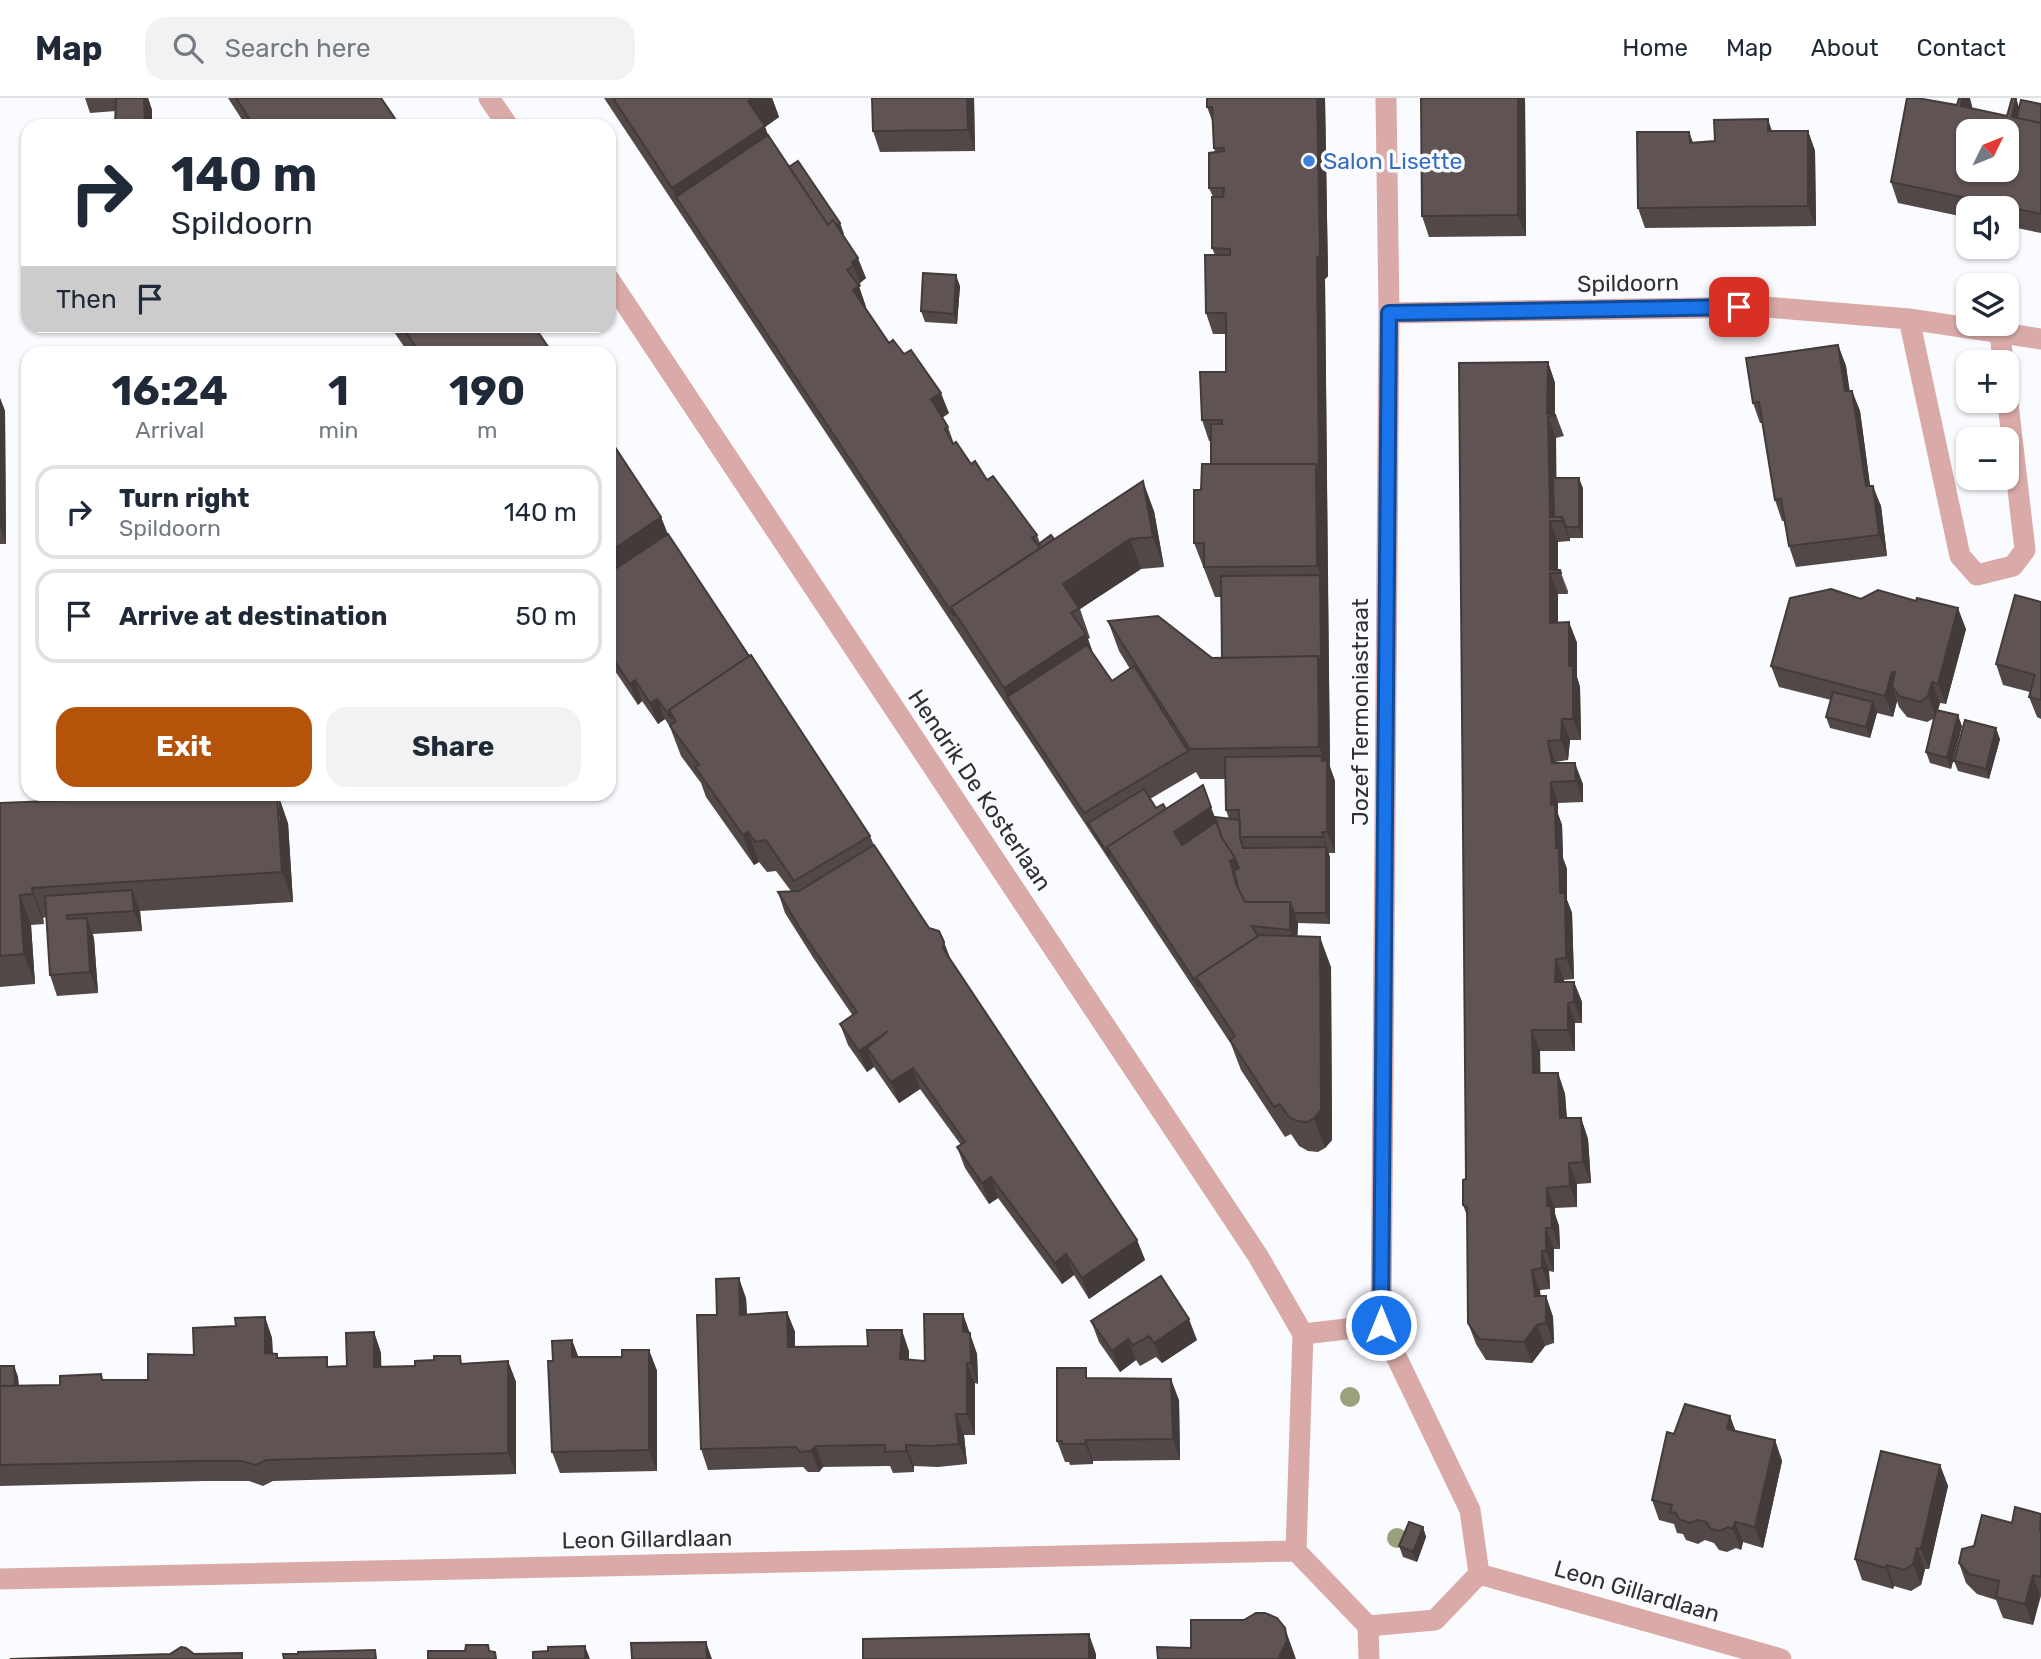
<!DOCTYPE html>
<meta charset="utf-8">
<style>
body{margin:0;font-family:Rubik,sans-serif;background:#f2f2f3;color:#1f2937;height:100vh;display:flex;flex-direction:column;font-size:26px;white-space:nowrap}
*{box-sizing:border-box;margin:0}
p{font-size:23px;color:#747a83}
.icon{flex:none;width:38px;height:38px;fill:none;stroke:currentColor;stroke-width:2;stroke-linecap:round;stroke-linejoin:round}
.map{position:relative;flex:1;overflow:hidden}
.sheet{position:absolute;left:21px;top:248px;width:595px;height:455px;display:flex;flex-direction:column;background:#fff;border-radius:21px;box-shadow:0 2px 5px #0004}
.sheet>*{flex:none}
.guide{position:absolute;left:21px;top:21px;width:595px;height:214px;border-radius:21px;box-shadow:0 2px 5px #0004;background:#fff;color:#1f2937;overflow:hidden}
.needle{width:46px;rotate:47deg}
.tools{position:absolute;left:1956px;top:21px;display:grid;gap:14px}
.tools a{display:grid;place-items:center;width:63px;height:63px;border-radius:14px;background:#fff;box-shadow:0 2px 5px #0004;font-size:35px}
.pin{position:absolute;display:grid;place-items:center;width:60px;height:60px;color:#fff;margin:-30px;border-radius:14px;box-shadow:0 4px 10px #0006}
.me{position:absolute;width:77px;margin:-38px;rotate:0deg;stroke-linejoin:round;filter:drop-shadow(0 0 5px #0008)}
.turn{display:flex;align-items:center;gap:24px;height:147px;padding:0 35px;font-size:32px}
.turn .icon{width:91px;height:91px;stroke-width:2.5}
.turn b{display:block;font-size:49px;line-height:60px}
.then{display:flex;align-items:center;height:66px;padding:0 35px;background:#0003;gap:14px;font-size:26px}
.eta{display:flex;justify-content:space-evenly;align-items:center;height:119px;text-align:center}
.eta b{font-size:42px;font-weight:700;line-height:49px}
.cta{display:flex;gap:14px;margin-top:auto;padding:14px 35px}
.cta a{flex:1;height:80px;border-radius:21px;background:#b45309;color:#fff;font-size:28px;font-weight:700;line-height:80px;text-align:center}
.cta a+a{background:#f2f2f3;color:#1f2937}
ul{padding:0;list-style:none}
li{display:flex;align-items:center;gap:21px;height:94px;margin:0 14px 10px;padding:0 21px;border:4px solid #e0e1e3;border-radius:21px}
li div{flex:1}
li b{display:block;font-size:26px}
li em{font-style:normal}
header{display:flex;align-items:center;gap:42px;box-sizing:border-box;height:98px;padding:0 35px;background:#fff;border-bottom:2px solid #e0e1e3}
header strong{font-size:33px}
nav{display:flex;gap:38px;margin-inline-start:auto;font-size:24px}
.search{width:490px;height:63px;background:#f2f2f3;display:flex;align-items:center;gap:18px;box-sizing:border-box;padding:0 24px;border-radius:21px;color:#747a83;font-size:26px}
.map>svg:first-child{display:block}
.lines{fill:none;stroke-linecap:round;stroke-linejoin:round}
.minor{stroke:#d9aaa7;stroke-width:21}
.tree{fill:#9aa17d}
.wall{fill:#524847;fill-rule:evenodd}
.shaded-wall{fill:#423b3a}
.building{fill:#5f5453;stroke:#423b3a;stroke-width:2;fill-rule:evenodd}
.route-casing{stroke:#114b97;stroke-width:18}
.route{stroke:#1a73e8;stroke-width:12}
.shop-dot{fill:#3f7fe0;stroke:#fafbff;stroke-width:2.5}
.labels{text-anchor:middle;stroke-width:7;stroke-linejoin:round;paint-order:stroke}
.shop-label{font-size:23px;fill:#366cbe;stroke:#fafbff;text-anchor:start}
.street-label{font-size:23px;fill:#2f3034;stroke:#fafbff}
</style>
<header>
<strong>Map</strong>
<div class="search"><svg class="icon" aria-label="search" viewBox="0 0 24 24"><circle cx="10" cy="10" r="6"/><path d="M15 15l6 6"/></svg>Search here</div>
<nav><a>Home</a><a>Map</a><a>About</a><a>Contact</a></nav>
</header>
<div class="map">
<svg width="2041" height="1561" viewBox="0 0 2041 1561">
<rect width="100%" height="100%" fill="#fafbff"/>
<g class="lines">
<path class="minor" d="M489,0l19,28
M609,181l649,977 45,78 -7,217 72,75
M1389,215l377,-6 143,12 132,20
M1909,221l51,237 17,19 36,-9 12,-16 -18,-155
M2000,235l3,29
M1381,1227l8,-1012 -3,-215
M1303,1236l78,-9 89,185 9,64 -44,46 -67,6
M1479,1476l302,85
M0,1481l1296,-28
M1368,1528l1,33"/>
</g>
<g class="tree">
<circle cx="1350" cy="1299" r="10"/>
<circle cx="1397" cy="1440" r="10"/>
</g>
<path class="wall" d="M85,0h63l4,12 -36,1 -26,2z
M228,0h153l19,28h-154z
M604,0h168l7,19 -14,10 3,8 21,32 51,56 3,11 23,44 -6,5 1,3 -2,1 7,20h-1l24,36 60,70 -7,5 6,9 6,17 17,20 16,16 50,55 3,8 114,-32 10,56 -23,2 -61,40 10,29 -2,1 5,14 19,28 18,-12 -11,-18 -11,-30 104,37h10l-1,-61h-6l-21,-54 7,-53 10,-26v-23h-2l-7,-21 24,-48v-38h-13l-7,-21 9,-58 -3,-7 1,-51 -4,-9 6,-36 -1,-4 -1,-25 -6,-16v-9h118l3,178 -3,3 5,488 5,14v72h-6l1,71 -32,-1 -1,13 34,31 1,173 -7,8 -7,4 -10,-1 -9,-5 -8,-12 -6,3 -44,-67 -10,-26zM1196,674l4,7h25l1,31 3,9 -63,-10 -10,-1 -6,-9z
M974,0l1,53 -95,1 -7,-21z
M1525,0l1,138 -97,1 -7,-21z
M2016,0l3,11 22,-5v129l-34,-7v-18h-38v10l-71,-15 -7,-21 66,-77 15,1v3l35,7z
M1772,33h36l7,20 1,75 -171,2 -7,-20 51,-76 4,10 22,-1z
M960,188l-3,38 -32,-2 -4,-11z
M390,228h144l19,28h-144z
M1838,247l8,21 3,25h3l8,20 10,75 11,20 6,50 -91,11 -7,-21 -5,-25h-2l-7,-21 -13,-77h-2l-7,-20z
M1548,264l7,21v32h1l8,21 -8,2v40l27,10v50h-13v3l-12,1v28h2l8,24h-10v29l11,-1 8,21v34l3,10 1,53h-11l-2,20 -13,2 28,22v18l-25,1v11l4,11 1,33 4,11v31l5,13 2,66 -10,1v2h10l8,20v21h-7v28h-35v22h18l7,21 2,24h14l7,21 3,44 -14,1v23l-22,1v6l4,12 1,23h-6v23l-5,-1 1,18 -10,1v6h6l7,21 1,26 -9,3 -13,17 -46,-3 -10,-16 -8,-21 -1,-107 -4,-11z
M0,300l5,13 1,133h-6z
M609,340l52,79 7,17 81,122 121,180 4,9 263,395 8,20 -56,39 -15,-24 -12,9 -64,-86 -9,6 -24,-36 -8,-21 4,-2 -41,-56 -21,14 -25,-36 -7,5 -19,-27 -8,-21 13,-8 -39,-57 -29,-46 -7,-21 13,-1 -15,-20 -9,1 -8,-10 -5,3 -48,-68 -5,-14 -20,-27 -11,-29 -5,-8 -7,5 -16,-23 -4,4 -29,-43z
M1861,501l105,30 -20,75 -6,-1 -2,7 24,16 -11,43 -21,-6 -4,-11 9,-34 -8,4 -20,-5 -8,-10 -2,-6 -4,16 -16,-4 -7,25 -40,-10 -4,-11 5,-17 -52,-13 -8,-21z
M2041,504v117l-4,-2 -8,-20 1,-5 -27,-7 -7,-21z
M2000,641l-11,40 -31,-8 -4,-10z
M71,696h103v3l114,26 5,79 -153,9 2,20 -49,3 1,5 4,54 -41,3 -7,-21 -4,-58 -3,1 1,6 -13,1 4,59 -35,3v-184l73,-3z
M746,1200l1,16 40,-2 8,20v15l114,4v9l16,1 38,-47 14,40 1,30 -3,-1v52h-11l3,29 -29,3 -24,-1v6l-21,1 -3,-7h-3l-64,1 -4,5h-11l-5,-5 -95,3 -7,-21 16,-134z
M265,1219l7,21 1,16h4l1,3 52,10 17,-1 27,-34 7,21v14l127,-6 8,21v92l-243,7 -10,5 -14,-5h-45l-204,5v-120h14l4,11 1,9 41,-1 41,-11 2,6h45l46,-25 42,-29z
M1091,1223l106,19 -35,23 -6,-6 -16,9 -4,-6 -16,12 -21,-30z
M572,1242l6,17h44l27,-7 8,21v100l-97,2 -8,-21 1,-91z
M1090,1280l89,22 1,60 -87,1v3l-23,1 -1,-3h-4l-8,-21z
M1730,1318l5,15 40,9 7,21 -19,87 -20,-6 -2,8 -5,-2 -9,4 -8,-2 -5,-7 -9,-3 -7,4 -12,-4 -3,-6 -6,-1 -3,-9 -15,-4 -7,-20 22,-66z
M1940,1367l8,21 -19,83h-4l-4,16 -10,6 -17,-5 -1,3 -31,-9 -7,-21z
M2041,1416v82l-8,29 -30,-7 -7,-18 -19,-6 -11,-11 -7,-20 53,-40z
M1423,1429l3,10 -9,25 -14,-5 -4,-11z"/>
<path class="shaded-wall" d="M144,0h4l4,12v16h-7z
M753,0h19l7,19 -14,10 11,29 -100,41 -4,-9 76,-87z
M967,0h7l1,53 -7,-21z
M1317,0h8l3,178 -3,3 3,317 -11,-30 -1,-102z
M1518,0h7l1,138 -8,-21z
M1962,0h8l2,8 -4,21 -7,-21z
M2016,0l7,21 -11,-2z
M1768,21l7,21 -7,-9z
M1808,33l7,20 1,75 -8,-20z
M840,125l4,11 -11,7 -4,-10z
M858,160l8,20 -6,5 -8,-21z
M956,177l4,11 -3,38 -3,-10z
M859,188l7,21 -5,4 -8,-21z
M1838,247l8,21 7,46 -8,-21z
M1548,264l7,21v33l-8,-2z
M1852,293l8,20 13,96 -7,-21z
M941,295l8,20 -10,7 -8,-21z
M0,300l5,13 1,133 -6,-18z
M1548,319l8,21 1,83 -7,-4z
M1579,380l4,10v50l-4,-11z
M1143,383l11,30 10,56 -11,-30z
M1873,388l8,20 6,50 -8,-21z
M661,419l14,38 -66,44v-47z
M1562,419l8,21v3l-8,-20z
M1550,423l8,21v31l-8,-3z
M1130,441l11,30 -61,40 -17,-25z
M1560,472l8,21v3z
M1550,475l8,21v50l-8,-21z
M1320,477l8,21 2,171 5,14v72l-8,-21 -5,-76 5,14 -8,-23 -1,-91z
M1958,510l8,21 -20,75 -8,-20z
M1569,524l8,21v34l3,10 1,53 -8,-21 -4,-53z
M1086,536l11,30 -90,33 -3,-9z
M1892,574l7,20 -7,-6 5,15 -4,16 -8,-21z
M635,582l7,21 -4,4 -8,-21z
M1932,584l8,21 -4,14 -8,-21z
M657,601l8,20 -7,5 -8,-21z
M1873,604l4,11 -7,25 -4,-11z
M1958,617l4,11 -11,43 -4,-11z
M1562,621l8,21 -2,20 -7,-20z
M1996,630l4,11 -11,40 -3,-10z
M1548,643l7,21 5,22 -8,-21z
M1575,665l8,21v18l-7,-21z
M1551,684l7,21v11l4,11 1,33 4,11v31l5,13 2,66 -8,-21 -15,-153z
M163,696h11v33z
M278,696l10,29 5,79 -11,-30z
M1211,709l8,21 -37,25 -8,-21z
M748,734l11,30 -5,3 -11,-30z
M1322,734l8,25v67l-4,-11v-66z
M1235,760l7,20v20l-6,-14 -6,-23z
M32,790l11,30 1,6 -11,-30z
M132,792l8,21 2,20 -8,-20z
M20,797l11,30 4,59 -11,-30z
M1290,804l8,21 -1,27 -7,-20z
M87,820l7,21 4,54 -8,-21z
M1320,839l11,30 1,173 -7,8 -11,-30z
M944,844l8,21 -9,-15z
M1556,861l8,21 -1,23 -8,-21z
M1574,884l8,20v21l-8,-21z
M1568,905l7,20v28l-7,-21z
M1532,932l8,21 1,43 -8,-21z
M888,933l-21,17 7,19 -7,5 -8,-21z
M913,970l7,21 -21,14 -8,-21z
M1558,975l7,21 3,45 -8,-21z
M1581,1020l7,21 3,44 -8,-21z
M1569,1065l8,21v23l-7,-21z
M991,1079l7,21 -9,6 -7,-21z
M1547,1090l8,20v6l4,12 1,23 -8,-21 -5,-22z
M1546,1130l8,21v23l-8,-21z
M1137,1142l8,20 -56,39 -7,-21z
M1542,1153l7,20 1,18 -8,-21z
M1066,1156l8,21 -12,9 -7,-21z
M1532,1172l8,20 3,27 -8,-21z
M739,1180l7,20 2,37 -8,-20z
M1546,1198l7,21 1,26 -8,-20z
M787,1214l8,20v36l-7,-21z
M963,1216l14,40 1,30 -7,-21 -8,-32z
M265,1219l7,21 1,36 -8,-21z
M1189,1221l8,21 -35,23 -8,-20z
M1537,1227l8,21 -13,17 -8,-21z
M902,1232l7,21 -1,29 -8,-21z
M374,1234l7,21 1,35 -8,-21z
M1128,1241l8,21 -16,12 -8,-21z
M572,1242l8,21 -8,-4z
M649,1252l8,21v100l-8,-21z
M508,1263l8,21v92l-8,-21z
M967,1265l8,20v52l-8,-21z
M14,1268l4,11 1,30 -4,-11z
M1171,1281l8,21 1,60 -7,-21z
M956,1316l8,21 3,29 -8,-20z
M1730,1318l8,21 -11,-8z
M1086,1342l7,21v3l-8,-20z
M1775,1342l7,21 -19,87 -8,-21z
M906,1347l8,21v6l-8,-21z
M816,1348l7,21 -4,5 -8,-21z
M1940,1367l8,21 -19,83 -8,-20z
M1735,1424l8,20 -2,8 -8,-21z
M1423,1429l3,10 -9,25 -4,-10z
M1917,1450l8,21 -4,16 -8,-21z
M1887,1467l7,21 -1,3 -7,-21z
M2033,1477l7,21 -7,29 -8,-21z
M1285,1530l11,31h-16z
M1089,1536l7,20v5h-7z
M706,1544l6,17h-5z
M585,1548l5,13h-5z"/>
<path class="building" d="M116,0h28l1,28h-30z
M236,0h145l19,28h-146z
M613,0h140l-5,3 17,25 -93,62z
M872,0h95l1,32 -95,1z
M1207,0h110l3,157 -3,3 2,215 -3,-9h-105v-40h11v-4h-20l-2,-48h26v-59h-20l-1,-58h25v-6l-18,-1v-51h11l1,-9h-15v-35l15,-2v-3h-10l-2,-41h-5z
M1421,0h97v117l-96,1z
M1907,0h10l40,7 2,-7h3l-1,8 46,10 5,-18h4l-4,19 29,6v91l-150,-32zM1969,33h38v39h-38z
M2021,2l20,4v19l-24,-5z
M1768,21v12h40v75l-170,2 -1,-76h52l1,11 25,-2 -1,-21z
M768,37l60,90 5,-5 25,38 -6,4 1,4 -6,4 12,16 -6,4 36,53 4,-3 11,14 7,-4 30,43 -10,6 17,28 -3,2 8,15 3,-2 15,22 4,-3 12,19 6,-4 44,59 -5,3 8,10 -89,59 3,9 -278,-419z
M798,63l42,62 -3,2 -4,-5 -5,5 -39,-58z
M923,175l33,2 -2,39 -33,-3z
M402,228h132l19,28h-133z
M1838,247l7,46h7l14,95h7l6,49 -90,11 -8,-47 -6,1 -16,-98 -6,1 -7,-45z
M1548,264l-1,52 9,1 -8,2 2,100h12v4h-12v49h10l1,3h-11v50l19,-1v44h4v53h-11l-1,21 -13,1 4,22h23l1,18 -25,1v23l4,-1 1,44h3l1,45h5l1,65 -10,1 -1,23h19v20l-6,1v27h-36l1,43h25l2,45h21l2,44 -14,1 1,23 -23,2v18h4l1,22h-6v23h-4v17l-10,2 3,26h11v27l-9,2 -13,17 -45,-3 -11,-16 -1,-116 -4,-2v-25l3,-1 -7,-816z
M609,340l52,79 -52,35z
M1202,366h114l1,102 -113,1v-24h-10v-53h7z
M1553,380h26v49h-13l-4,-10h-8z
M1143,383l10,56 -23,2 -67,45 16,24 -8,5 15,21 -82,54 -53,-81z
M668,436l81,122 -80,54 3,9 -15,-20 -7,4 -15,-23 -5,4 -21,-31v-80z
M1051,437l3,4 -14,9 -2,-2 2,-1v-2z
M1320,477l1,91 -3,-10 -96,2 -1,-82z
M1831,491l30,10 17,-9 38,11 1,-3 41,10 -20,76 -6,-2 -4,14 -8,6 -21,-6 -7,-10 3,-14h-3l-7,24 -114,-30 19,-68z
M2015,497l26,7v98l-12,-3 6,-22 -39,-11z
M1158,518l54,42 106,-2 1,91 -129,2 -82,-128z
M1087,547l25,36 22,-15 54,85 -104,62 -77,-116z
M751,557l119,181 -76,45 -28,-41 -10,2 -8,-10 -5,3 -48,-68 4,-2 -29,-39 6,-5 -7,-11z
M1833,594l40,10 -7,25 -40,-10z
M1936,612l22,5 -11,43 -21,-6z
M1965,622l31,8 -10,41 -32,-8z
M1322,658v5l5,-1v72h-5l1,5h-83l-1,-27h-13l-1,-53z
M1203,687l8,22 -37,25 8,13 34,-23 6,16 13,20 -5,3 6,23 9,18h45v28l-38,-4 6,10 -62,41 3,10 -92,-140z
M1144,691l12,19 7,-4 3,5 -59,38 3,10 -22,-34z
M230,696h47l5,78 -250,16 1,6 -13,1 4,59 -24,2v-153z
M1215,719l25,3v17l3,11 83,-1v66h-32l-4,-11h-45l-7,-14 -4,-17 5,-3 -4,-10 -13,-20z
M874,747l55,83 10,3 5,11 -1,6 3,5 191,287 -55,38 -16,-24 -11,9 -64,-86 -9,6 -25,-36 8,-5 -52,-74 -22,14 -24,-34 21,-17 -29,20 -19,-27 17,-12 -51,-74 -28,-46 21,-1z
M132,792l2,21 -67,4v4l20,-1 3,54 -40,3 -5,-79z
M1260,837l60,2 1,173 -7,8 -7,4 -10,-1 -9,-5 -8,-12 -6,3 -44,-67 5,-4 -39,-59z
M1161,1178l28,43 -35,24 -5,-7 -16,9 -5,-6 -16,12 -21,-30z
M739,1180l1,37 47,-3 1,35 80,-1 -1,-16h35l-2,29 25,2 -1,-47h39v17l7,2 1,30h-4v51h-11l3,30 -29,2 -24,-1v6l-21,1v-7h-6l-63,1 -5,5 -11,1 -4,-5 -95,2 -4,-134h20l-1,-36z
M265,1219v36l12,1v4l50,-1v10l20,-1 -1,-33 28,-1v35l41,-1v-5l19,-1v-4h26l1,8 47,-3v92l-242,7 -10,5 -14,-4h-45l-197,4v-79l60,-1v-9l41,-2 1,6h46v-26l46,1 -1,-27 43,-2 -1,-8z
M572,1242v17h50v-7h27v100l-97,2 -4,-91h5l-1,-20z
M0,1268h14l1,20h-15z
M1057,1270h29v10l85,1 2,60 -87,1 -1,4h-23v-3h-5z
M1685,1306l45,12 -3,13 48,11 -20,87 -20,-5 -2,7 -5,-2 -8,4 -9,-2 -5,-7 -8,-2 -8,3 -11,-4 -3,-6 -6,-1 2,-7 -20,-5 15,-68 7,2z
M1881,1353l59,14 -19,84 -4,-1 -4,16 -9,6 -17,-5 -1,3 -31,-9z
M2015,1409l26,7 -1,17h1v44l-1,2 -7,-2 -8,29 -29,-7 3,-16 -30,-7 -10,-11 3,-14 12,-3 8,-31 30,8z
M1409,1424l14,5 -10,25 -14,-6z
M1256,1515h9l12,5 8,10 2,13 -7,14v4h-122l-1,-12 34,1v-28h53z
M1089,1536v25h-226v-20z
M706,1544l1,17h-75l-1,-16z
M466,1547h22l1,6 6,1 1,7h-68v-8h37z
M585,1548v13h-52v-7l15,-1v-4z
M181,1549l5,1 8,6 48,-1v6h-232l160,-5z
M375,1552l1,9h-92l-1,-5h15v-2z"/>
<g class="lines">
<defs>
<path id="route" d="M1381,1227l8,-1012 350,-6"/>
</defs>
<use href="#route" class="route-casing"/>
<use href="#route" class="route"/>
</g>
<circle class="shop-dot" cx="1309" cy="63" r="7"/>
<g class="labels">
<g class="shop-label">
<text x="1323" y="71">Salon Lisette</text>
</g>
<g class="street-label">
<text transform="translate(1628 185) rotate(-1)" y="8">Spildoorn</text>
<text transform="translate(1360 614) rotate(-90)" y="8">Jozef Termoniastraat</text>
<text transform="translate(980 692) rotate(56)" y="8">Hendrik De Kosterlaan</text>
<text transform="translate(647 1441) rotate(-1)" y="8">Leon Gillardlaan</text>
<text transform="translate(1637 1493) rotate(16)" y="8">Leon Gillardlaan</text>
</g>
</g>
</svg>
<div class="tools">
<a><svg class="needle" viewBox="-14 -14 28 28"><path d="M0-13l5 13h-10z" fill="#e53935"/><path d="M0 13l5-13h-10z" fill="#747a83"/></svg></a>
<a><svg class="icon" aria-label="sound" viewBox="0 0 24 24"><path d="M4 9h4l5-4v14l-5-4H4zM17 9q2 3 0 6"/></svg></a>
<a><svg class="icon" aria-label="layers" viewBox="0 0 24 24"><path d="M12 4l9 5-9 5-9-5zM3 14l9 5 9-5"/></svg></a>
<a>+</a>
<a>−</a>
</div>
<div class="pin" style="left:1739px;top:209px;background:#d93025"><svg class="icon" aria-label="arrive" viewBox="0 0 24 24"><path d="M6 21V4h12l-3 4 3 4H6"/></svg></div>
<svg class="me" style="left:1381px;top:1227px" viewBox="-20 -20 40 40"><circle r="17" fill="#1a73e8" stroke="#fff" stroke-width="3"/><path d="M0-11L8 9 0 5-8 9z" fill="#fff"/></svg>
<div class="guide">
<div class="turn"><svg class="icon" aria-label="right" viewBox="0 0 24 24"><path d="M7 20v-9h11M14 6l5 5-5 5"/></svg><div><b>140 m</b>Spildoorn</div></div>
<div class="then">Then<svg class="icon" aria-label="arrive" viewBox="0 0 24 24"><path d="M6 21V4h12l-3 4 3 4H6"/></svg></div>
</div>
<section class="sheet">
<div class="eta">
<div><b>16:24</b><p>Arrival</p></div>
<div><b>1</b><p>min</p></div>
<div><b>190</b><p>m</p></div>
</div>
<ul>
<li><svg class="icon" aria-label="right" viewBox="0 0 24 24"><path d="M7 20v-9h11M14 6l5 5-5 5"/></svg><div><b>Turn right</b><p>Spildoorn</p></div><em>140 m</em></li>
<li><svg class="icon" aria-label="arrive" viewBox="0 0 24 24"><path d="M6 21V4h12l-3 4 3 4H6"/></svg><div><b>Arrive at destination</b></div><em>50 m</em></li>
</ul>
<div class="cta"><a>Exit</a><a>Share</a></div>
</section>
</div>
